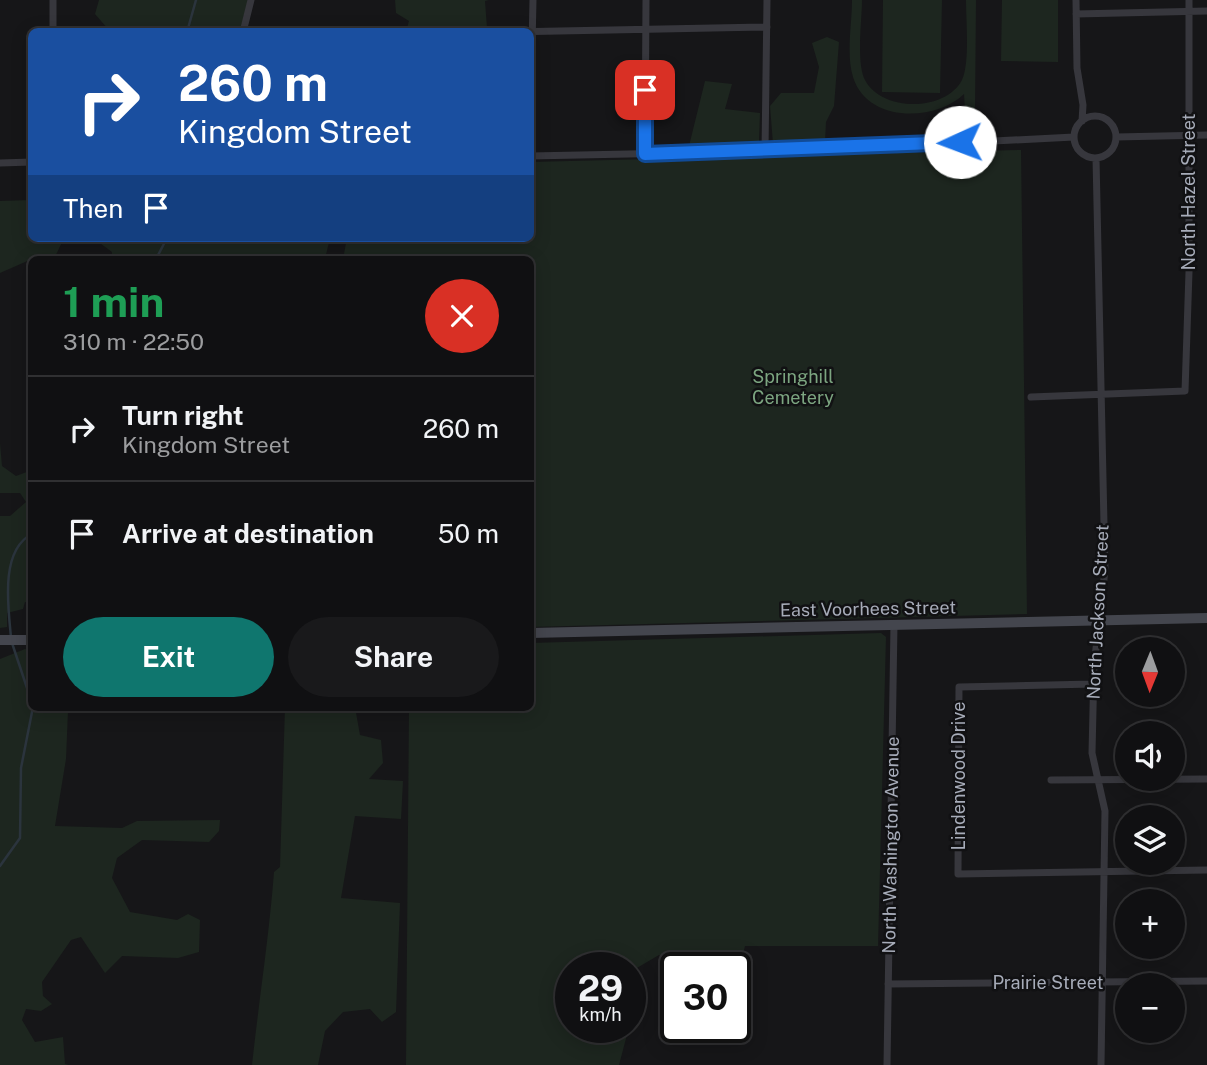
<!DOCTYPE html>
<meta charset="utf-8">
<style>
body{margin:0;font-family:"Public Sans",sans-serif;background:#19191b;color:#f1f3f6;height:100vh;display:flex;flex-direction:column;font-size:26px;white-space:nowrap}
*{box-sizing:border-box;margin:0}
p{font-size:23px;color:#9c9d9f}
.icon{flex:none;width:38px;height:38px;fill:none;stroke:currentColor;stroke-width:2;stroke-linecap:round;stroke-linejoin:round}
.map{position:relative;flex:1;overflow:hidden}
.drawer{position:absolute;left:28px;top:256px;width:506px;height:455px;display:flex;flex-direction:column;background:#101012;border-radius:10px;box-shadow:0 4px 18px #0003,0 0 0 2px #303032}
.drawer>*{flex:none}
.hud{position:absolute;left:28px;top:28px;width:506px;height:214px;border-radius:10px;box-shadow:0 4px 18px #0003,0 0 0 2px #303032;background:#1a4fa0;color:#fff;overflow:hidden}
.needle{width:46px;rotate:181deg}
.buttons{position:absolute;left:1115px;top:637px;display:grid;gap:14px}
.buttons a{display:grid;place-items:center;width:70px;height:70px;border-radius:50%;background:#101012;box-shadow:0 4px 18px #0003,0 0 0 2px #303032;font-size:35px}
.speed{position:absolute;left:555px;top:952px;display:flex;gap:14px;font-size:35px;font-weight:700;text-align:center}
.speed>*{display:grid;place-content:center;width:91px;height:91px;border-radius:50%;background:#101012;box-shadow:0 4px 18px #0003,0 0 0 2px #303032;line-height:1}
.speed small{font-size:18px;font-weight:400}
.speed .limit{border:4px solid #111;border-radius:10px;background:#fff;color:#111}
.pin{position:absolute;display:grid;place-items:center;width:60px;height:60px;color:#fff;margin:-30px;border-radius:14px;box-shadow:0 4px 10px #0006}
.me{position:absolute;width:77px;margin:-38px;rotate:268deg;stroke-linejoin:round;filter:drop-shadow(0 0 5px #0008)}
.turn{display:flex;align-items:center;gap:24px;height:147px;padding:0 35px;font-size:32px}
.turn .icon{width:91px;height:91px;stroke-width:2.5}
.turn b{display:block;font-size:49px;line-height:60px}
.then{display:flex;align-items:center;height:66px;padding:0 35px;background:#0003;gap:14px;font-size:26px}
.round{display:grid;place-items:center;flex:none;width:74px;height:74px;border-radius:37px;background:#19191b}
.head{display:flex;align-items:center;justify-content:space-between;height:119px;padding:0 35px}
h1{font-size:42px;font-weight:700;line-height:52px;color:#1e9e55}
.button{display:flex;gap:14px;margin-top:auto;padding:14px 35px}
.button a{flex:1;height:80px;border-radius:42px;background:#0f766e;color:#fff;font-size:28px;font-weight:700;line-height:80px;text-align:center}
.button a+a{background:#19191b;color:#f1f3f6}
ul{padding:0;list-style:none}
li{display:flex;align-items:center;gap:21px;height:105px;padding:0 35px;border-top:2px solid #303032}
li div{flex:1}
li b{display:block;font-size:26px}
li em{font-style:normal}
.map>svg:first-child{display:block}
.green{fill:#1d261f}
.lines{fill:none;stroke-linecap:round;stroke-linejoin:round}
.stream{stroke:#2b343d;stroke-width:2.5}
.minor{stroke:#37373d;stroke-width:7}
.secondary{stroke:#44464e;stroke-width:10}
.route-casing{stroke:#114b97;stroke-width:18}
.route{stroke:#1a73e8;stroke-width:12}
.labels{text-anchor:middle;stroke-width:5;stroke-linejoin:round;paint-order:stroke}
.street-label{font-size:18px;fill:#a7acb9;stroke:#111113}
.park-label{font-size:18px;fill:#7ca580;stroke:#111113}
</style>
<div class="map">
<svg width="1207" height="1065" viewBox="0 0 1207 1065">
<rect width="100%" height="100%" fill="#161618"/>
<path class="green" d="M99,0h149l-8,31 -132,-2 -13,-15z
M395,0h94l-4,1 2,27 -4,4 -77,-1 3,-10 -13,-8z
M852,0h10c0,20 -6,63 3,80 17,32 80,32 97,0 8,-18 4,-59 4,-80h10l-1,111h-10l-1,-17c-29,28 -97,29 -111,-17 -7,-23 -1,-53 -1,-77z
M883,0h59l-2,93 -58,-1z
M1002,0h56v62l-57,-1z
M827,37l12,5 -5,64 -8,16 -1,20 -52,2 -3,-38 11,-13h33l5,-26 -7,-24z
M705,81l27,3 -7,25 35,4 -1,29 -70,4z
M1021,150l6,464 -497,13v-368h-187l4,-21h183v-76z
M31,200l1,38h40l-9,2 -9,19h-22l-32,14v-72z
M93,238h110l4,3 14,-3h109l-5,21h-213v-7z
M0,443l2,23 14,10 16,-6 -1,133 -6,-1 -2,7 -16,4v14l-7,1v-112h10l16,-14 -6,-9h-20z
M881,633l5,4 -8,309h-133l-8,31 -2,-9h-20l-56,-13 -29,17v-4h-60v59h59l-10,38h-213l3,-358h121v-64z
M25,649l6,1 1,57h35l1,4 -2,48 -11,67 67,2 15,-7 83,-1 -1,11 -10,11 -67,-2 -25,18 -5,20 18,34 47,8 11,-6 12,6 -1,32 -21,6 -56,-2 -17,17 -24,-36 -10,3 -29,42 1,14 9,8 -11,7 -15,-2 -4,11 13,22 28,-5 2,27 4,1h-69v-406z
M285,707h70l5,28 21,5 2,23 -14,16 34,2 -2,38 -46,-3 -14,82 59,5 -4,109 -14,10 -12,-13 -27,3 -18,19 -7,34h-66c7,-65 17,-128 22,-193l6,-5z"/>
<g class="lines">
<path class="stream" d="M187,32l9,-32
M156,259l11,-21
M11,637c-3,-31 -11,-87 21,-103
M12,643l20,60
M0,866l20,-28 1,-70 12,-61"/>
<path class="minor" d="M53,0v32
M1076,0l1,68 6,37 -1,16
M1076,14l131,-3
M243,32l8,-32
M503,32l264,-5
M1074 137a21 21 0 1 1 42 0a21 21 0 1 1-42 0Z
M530,136l3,-136
M1116,137l91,-2
M765,151l2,-151
M645,154l1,-154
M530,156l290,-6 254,-13
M1096,158l9,412 -11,96 -2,87 13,58 -4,254
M0,163l32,-1
M1031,397l154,-6 4,-119v-272
M1093,684l-134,3 -1,187 249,-4
M1051,780l156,-1
M888,984l319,-3
M887,1065l7,-441"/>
<path class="secondary" d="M530,633l677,-15
M0,640h32"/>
</g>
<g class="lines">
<defs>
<path id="route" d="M645,90v64l315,-12"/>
</defs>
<use href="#route" class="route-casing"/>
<use href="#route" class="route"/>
</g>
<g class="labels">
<g class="street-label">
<text transform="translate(1189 192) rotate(-90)" y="6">North Hazel Street</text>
<text transform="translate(868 609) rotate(-1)" y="6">East Voorhees Street</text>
<text transform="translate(1098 612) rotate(-87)" y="6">North Jackson Street</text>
<text transform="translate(959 776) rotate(-90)" y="6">Lindenwood Drive</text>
<text transform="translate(891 845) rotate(-89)" y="6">North Washington Avenue</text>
<text x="1048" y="989">Prairie Street</text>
</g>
<g class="park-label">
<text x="793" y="383">Springhill<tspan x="793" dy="21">Cemetery</tspan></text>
</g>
</g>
</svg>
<div class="buttons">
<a><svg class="needle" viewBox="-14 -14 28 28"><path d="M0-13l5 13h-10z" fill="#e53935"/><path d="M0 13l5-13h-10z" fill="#9c9d9f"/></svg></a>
<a><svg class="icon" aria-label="sound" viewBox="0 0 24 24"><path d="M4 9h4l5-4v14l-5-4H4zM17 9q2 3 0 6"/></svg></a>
<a><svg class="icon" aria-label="layers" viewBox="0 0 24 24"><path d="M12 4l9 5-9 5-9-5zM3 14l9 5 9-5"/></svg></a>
<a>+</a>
<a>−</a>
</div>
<div class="speed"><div>29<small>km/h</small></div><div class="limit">30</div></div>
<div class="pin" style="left:645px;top:90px;background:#d93025"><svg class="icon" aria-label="arrive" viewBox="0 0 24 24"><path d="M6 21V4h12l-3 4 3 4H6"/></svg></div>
<svg class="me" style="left:960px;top:142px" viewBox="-20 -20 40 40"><circle r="19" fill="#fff"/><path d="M0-13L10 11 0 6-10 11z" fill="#1a73e8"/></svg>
<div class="hud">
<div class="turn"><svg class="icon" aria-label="right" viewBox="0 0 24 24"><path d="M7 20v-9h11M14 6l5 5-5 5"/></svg><div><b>260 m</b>Kingdom Street</div></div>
<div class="then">Then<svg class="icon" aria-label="arrive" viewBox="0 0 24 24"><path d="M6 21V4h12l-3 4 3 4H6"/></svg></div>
</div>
<section class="drawer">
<div class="head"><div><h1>1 min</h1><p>310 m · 22:50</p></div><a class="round" style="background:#d93025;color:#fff"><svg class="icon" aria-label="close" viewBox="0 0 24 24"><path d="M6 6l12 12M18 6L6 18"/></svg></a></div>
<ul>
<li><svg class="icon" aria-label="right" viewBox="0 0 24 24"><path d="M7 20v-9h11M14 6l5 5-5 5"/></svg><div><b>Turn right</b><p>Kingdom Street</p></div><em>260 m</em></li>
<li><svg class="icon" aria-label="arrive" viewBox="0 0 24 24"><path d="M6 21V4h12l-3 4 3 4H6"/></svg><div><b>Arrive at destination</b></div><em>50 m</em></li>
</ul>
<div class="button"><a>Exit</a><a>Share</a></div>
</section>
</div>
